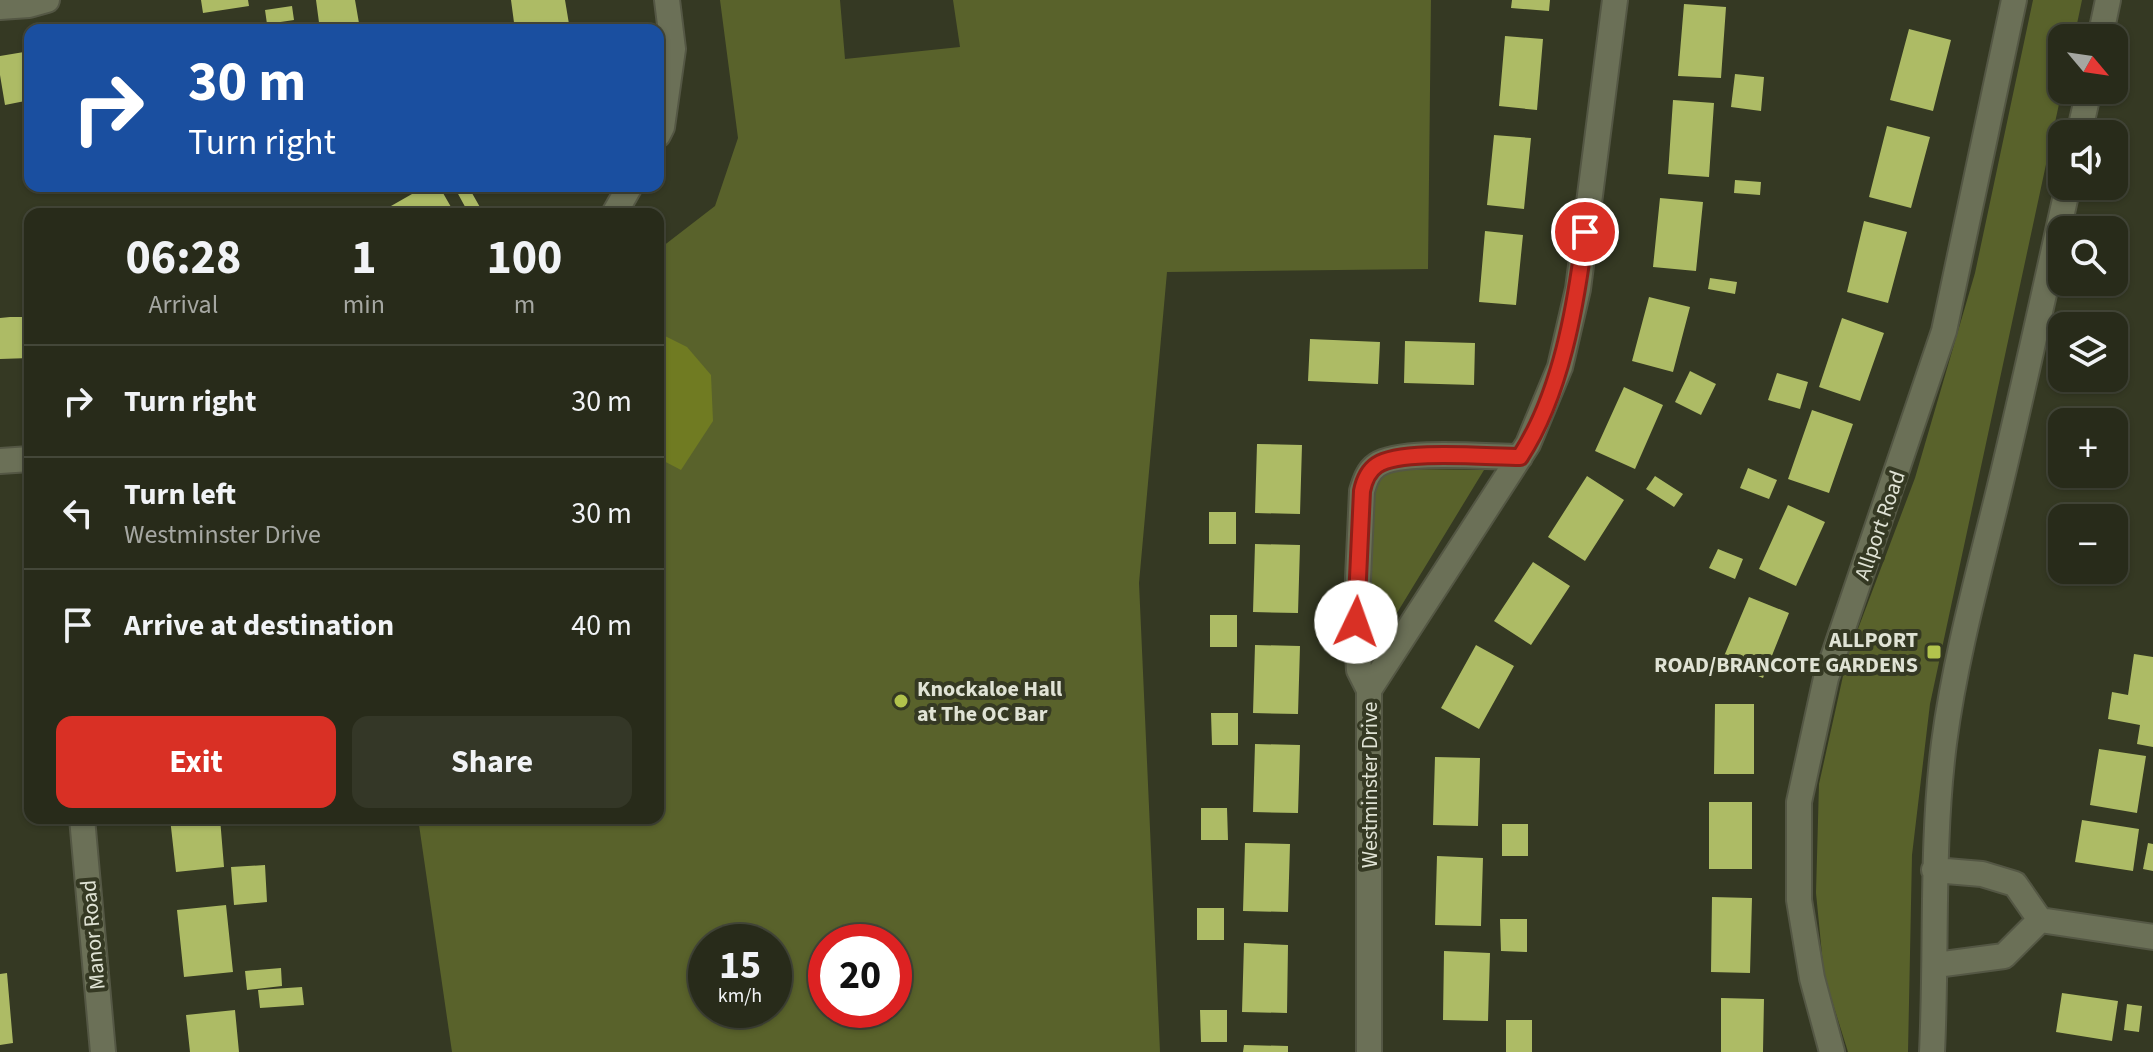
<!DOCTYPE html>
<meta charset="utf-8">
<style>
body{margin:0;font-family:"Source Sans 3",sans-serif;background:#343727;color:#f1f3f6;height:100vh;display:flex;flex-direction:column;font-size:30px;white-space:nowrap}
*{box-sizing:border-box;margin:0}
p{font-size:26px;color:#a5a7a2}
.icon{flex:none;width:44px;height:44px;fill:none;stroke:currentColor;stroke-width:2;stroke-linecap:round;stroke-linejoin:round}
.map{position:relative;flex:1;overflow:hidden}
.details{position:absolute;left:24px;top:208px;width:640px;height:616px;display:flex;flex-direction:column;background:#282b1a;border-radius:16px;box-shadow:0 2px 6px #0004,0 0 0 2px #444739}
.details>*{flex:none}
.guide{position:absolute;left:24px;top:24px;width:640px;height:168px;border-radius:16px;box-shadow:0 2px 6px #0004,0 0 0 2px #444739;background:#1a4fa0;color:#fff;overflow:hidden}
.needle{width:52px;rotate:119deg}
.fabs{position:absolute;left:2048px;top:24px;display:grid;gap:16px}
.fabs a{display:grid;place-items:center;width:80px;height:80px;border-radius:16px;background:#282b1a;box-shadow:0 2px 6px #0004,0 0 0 2px #444739;font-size:40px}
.speed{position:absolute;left:688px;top:924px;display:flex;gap:16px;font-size:40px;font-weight:700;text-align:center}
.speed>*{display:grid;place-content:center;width:104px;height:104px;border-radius:50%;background:#282b1a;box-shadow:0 2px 6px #0004,0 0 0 2px #444739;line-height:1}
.speed small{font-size:20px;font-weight:400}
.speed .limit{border:12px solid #d22;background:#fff;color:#111}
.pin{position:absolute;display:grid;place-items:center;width:68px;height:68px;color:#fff;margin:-34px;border:4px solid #fff;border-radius:50%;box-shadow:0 2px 8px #0007}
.me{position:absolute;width:88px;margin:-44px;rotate:3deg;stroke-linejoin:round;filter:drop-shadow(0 0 6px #0008)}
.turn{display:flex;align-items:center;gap:28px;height:168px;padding:0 32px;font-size:36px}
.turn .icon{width:104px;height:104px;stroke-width:2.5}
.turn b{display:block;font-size:56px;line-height:68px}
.eta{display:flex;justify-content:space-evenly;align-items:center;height:136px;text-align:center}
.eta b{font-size:48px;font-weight:700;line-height:56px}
.action{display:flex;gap:16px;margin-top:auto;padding:16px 32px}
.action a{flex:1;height:92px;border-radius:16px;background:#d93025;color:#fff;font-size:32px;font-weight:700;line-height:92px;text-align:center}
.action a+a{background:#343727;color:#f1f3f6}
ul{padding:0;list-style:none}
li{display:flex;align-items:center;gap:24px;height:112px;padding:0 32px;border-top:2px solid #444739}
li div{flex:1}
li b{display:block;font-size:30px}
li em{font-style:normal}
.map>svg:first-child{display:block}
.green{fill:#59622b;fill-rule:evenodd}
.water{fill:#707b22}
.building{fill:#adbb65}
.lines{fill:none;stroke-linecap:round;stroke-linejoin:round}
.minor-casing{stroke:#545744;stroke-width:28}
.minor{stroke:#6b7057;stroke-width:24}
.route-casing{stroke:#8d1f18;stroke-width:20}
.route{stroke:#d93025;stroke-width:14}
.poi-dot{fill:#b2c34c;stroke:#353923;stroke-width:3}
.labels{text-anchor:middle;stroke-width:8;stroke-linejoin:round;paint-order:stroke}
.street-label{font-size:22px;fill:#e0e3d5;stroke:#353923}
.poi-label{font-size:22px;font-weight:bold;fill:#e0e3d5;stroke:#353923;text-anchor:end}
</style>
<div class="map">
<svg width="2153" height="1052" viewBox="0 0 2153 1052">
<rect width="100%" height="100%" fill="#353923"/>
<path class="green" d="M720,0h120l5,59 115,-12 -7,-47h478l-3,269 -261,3 -28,311 21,469h-708l-34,-234h240v-568l57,-44 23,-68zM706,942h68v68h-68zM826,942h68v68h-68z
M2033,0h49l-8,38h-12v52l-132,614 -18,151 -4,197h-60l-24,-77 -8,-82 3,-109 28,-126 68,-180 60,-205z
M1396,469l88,1 -112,184 -12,-6 8,-164z"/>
<path class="water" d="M658,335h5l24,12 24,28 2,46 -32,49 -23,-12z"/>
<path class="building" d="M201,0h47l1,6 -46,7z
M316,0h39l5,29 -40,1z
M511,0h54l5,30h-55z
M1512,0h38l-1,11 -38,-3z
M1684,4l42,3 -5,71 -43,-2z
M292,6l2,14 -27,4 -2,-14z
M1909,29l42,11 -18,71 -43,-11z
M1505,36l38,3 -6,71 -38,-4z
M24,52l6,48 -25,5 -5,-30v-19z
M1735,74l29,3 -3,34 -30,-4z
M1673,100l41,3 -5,74 -41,-3z
M1887,126l43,11 -19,71 -42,-11z
M1494,135l37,3 -7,71 -37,-4z
M1735,180l26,2 -1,13 -26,-2z
M426,186h13l16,28h-78z
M468,186l13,23 -8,5h-4l-12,-22z
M1660,198l43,4 -7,69 -43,-4z
M1864,221l43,11 -19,71 -41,-11z
M1485,231l38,4 -7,70 -37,-3z
M1710,278l27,4 -2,12 -27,-5z
M1649,297l41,10 -17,65 -41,-11z
M10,317h20v41l-30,1v-41z
M1842,318l42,15 -24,68 -41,-14z
M1310,339l70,3 -2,42 -70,-3z
M1405,341l70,2 -1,42 -70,-2z
M1690,371l26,13 -15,31 -26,-13z
M1777,373l31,9 -8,27 -32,-9z
M1624,387l39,18 -28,64 -40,-18z
M1812,410l41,14 -24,69 -41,-14z
M1257,444l45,1 -2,69 -45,-1z
M1748,468l29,12 -8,19 -29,-11z
M1587,476l37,24 -39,61 -37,-24z
M1655,476l28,18 -9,13 -28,-18z
M1788,505l37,17 -29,64 -37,-17z
M1209,512h27v32h-27z
M1255,544l45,1 -2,68 -45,-1z
M1718,549l25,10 -8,20 -26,-11z
M1533,562l37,24 -39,59 -37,-24z
M1749,597l40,16 -26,65 -41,-17z
M1210,615h27v32h-27z
M1255,645l45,1 -2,68 -45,-1z
M1476,645l38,21 -35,63 -38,-21z
M2134,654l19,3v90l-16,-3 3,-19 -32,-6 4,-27 16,3z
M1715,704h39v70h-40z
M1211,713h27v32h-26z
M1255,744l45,1 -2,68 -45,-1z
M2099,749l47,7 -9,57 -47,-8z
M1435,757l45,1 -2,68 -45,-1z
M1709,802h43v67h-43z
M1201,808h26l1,32h-27z
M170,818h50l4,49 -48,5z
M2082,820l57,9 -6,42 -58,-9z
M1502,824h26v32h-26z
M1245,843l45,1 -2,68 -45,-1z
M2148,843l5,1v27l-10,-2z
M1437,856l46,2 -2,68 -46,-1z
M265,865l2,37 -33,3 -3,-38z
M1712,897l40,1 -2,75 -39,-1z
M226,905l7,67 -49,5 -7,-67z
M1197,908h27v32h-27z
M1500,919h27v33l-26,-1z
M1244,943l44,2 -1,68 -45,-1z
M1444,951l46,2 -2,68 -45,-1z
M281,968l1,18 -35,4 -2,-19z
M7,973l6,70 -13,2v-71z
M302,987l2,18 -44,3 -2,-18z
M2062,993l56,8 -6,40 -56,-9z
M1721,998l43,1 -1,53h-42z
M2127,1004l15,2 -3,26 -15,-2z
M235,1010l4,42h-49l-4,-37z
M1200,1010h27v32h-26z
M1506,1020h26v32h-26z
M1244,1045l44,1v6h-45z"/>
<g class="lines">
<defs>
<path id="minor" d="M0,7l29,-2 18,-5
M2100,38l8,-38
M2079,134l10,-44
M658,135l4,-8 11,-78 -6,-49
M614,214l16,-28
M0,461l30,-2
M1369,690l-10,-20 -3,-48 6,-131c3,-10 6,-20 15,-26 24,-16 111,-8 143,-8
M82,818l21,234
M1934,870l48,4 33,10 25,36 113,17
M1936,965l68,-9 36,-36
M1369,1052v-362l159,-246 32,-77 18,-78 37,-289
M1832,1052l-20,-74 -13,-78v-98l27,-124 118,-347 70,-331
M1932,1052c5,-103 -1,-206 12,-309 11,-84 34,-167 54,-249 25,-103 47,-205 70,-308"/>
</defs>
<use href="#minor" class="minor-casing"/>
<use href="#minor" class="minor"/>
</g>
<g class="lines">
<defs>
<path id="route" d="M1356,622l6,-131c2,-10 6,-20 15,-26 24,-16 111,-8 143,-8 41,-63 56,-151 65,-225"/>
</defs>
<use href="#route" class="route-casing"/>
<use href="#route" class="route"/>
</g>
<g class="poi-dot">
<rect x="1926" y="644" width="16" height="16" rx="4"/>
<circle cx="901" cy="701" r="8"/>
</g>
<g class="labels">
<g class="street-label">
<text transform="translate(1879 525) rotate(-71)" y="8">Allport Road</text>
<text transform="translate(1369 785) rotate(-90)" y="8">Westminster Drive</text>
<text transform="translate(92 935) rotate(-95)" y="8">Manor Road</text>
</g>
<g class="poi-label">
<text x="1918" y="647">ALLPORT<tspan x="1918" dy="25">ROAD/BRANCOTE GARDENS</tspan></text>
<text x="917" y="696" text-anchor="start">Knockaloe Hall<tspan x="917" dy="25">at The OC Bar</tspan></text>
</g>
</g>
</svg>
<div class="fabs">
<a><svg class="needle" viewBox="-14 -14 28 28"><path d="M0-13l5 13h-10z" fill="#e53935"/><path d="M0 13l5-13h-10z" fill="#a5a7a2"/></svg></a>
<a><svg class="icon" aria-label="sound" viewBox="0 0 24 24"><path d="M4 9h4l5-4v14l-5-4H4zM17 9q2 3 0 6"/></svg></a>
<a><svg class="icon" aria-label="search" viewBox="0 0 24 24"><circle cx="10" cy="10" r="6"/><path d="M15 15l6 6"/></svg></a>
<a><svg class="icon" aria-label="layers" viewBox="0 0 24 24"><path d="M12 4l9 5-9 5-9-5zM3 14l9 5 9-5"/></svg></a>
<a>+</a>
<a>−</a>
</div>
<div class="speed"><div>15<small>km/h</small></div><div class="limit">20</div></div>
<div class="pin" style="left:1585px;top:232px;background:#d93025"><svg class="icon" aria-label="arrive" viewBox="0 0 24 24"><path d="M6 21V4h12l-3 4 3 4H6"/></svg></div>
<svg class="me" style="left:1356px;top:622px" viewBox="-20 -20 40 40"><circle r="19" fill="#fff"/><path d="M0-13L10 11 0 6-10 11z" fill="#d93025"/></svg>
<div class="guide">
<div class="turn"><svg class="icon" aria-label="right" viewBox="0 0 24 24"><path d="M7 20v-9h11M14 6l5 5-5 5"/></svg><div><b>30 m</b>Turn right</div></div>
</div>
<section class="details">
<div class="eta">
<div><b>06:28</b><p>Arrival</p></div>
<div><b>1</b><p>min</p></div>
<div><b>100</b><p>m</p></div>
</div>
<ul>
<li><svg class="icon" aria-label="right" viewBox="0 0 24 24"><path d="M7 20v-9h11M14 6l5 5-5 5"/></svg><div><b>Turn right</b></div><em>30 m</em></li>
<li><svg class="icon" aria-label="left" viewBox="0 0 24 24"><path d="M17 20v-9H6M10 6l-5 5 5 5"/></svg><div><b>Turn left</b><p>Westminster Drive</p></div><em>30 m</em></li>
<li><svg class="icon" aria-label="arrive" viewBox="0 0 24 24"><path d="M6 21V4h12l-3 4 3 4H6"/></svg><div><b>Arrive at destination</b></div><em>40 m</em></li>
</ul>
<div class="action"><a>Exit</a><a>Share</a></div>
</section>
</div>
